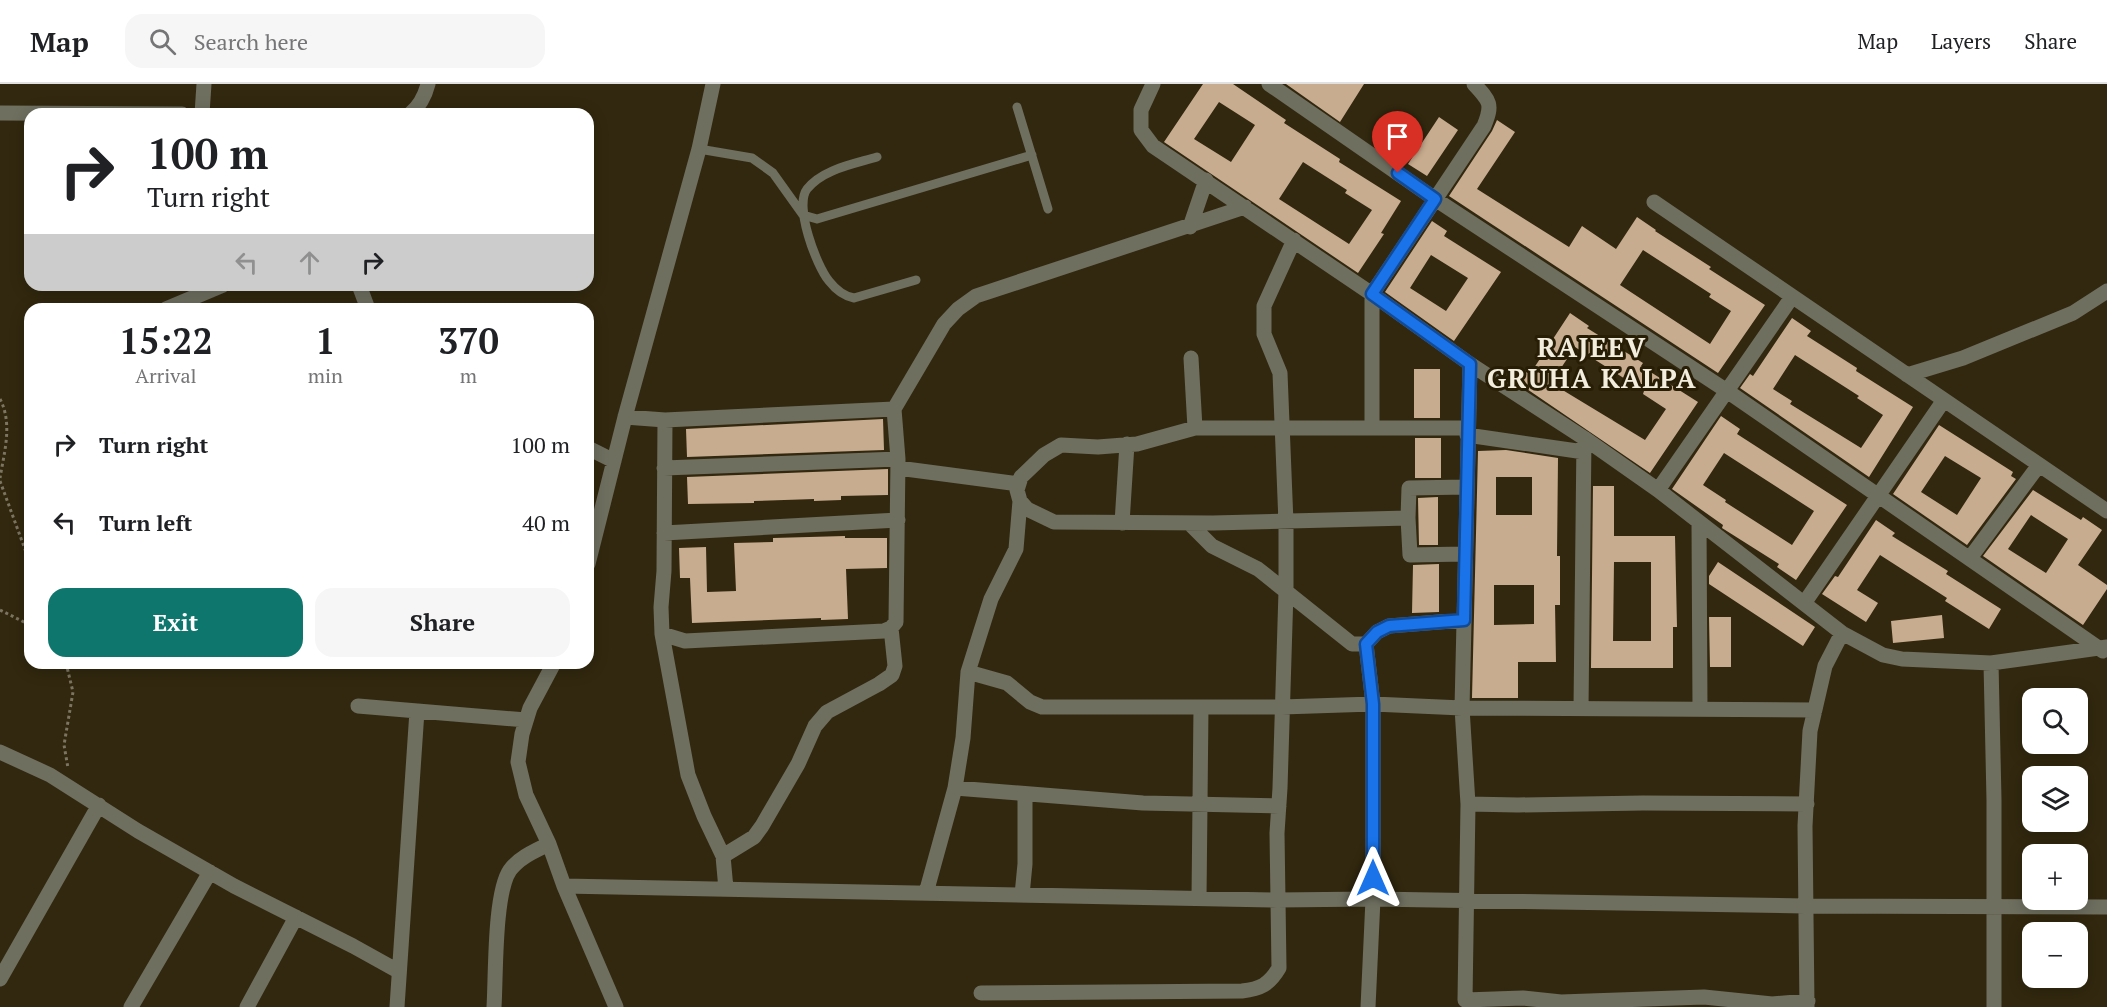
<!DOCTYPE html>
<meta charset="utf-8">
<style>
body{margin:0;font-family:"PT Serif",serif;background:#f6f6f6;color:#202124;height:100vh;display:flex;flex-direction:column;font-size:22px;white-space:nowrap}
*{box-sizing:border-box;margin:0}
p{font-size:20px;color:#757577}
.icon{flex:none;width:33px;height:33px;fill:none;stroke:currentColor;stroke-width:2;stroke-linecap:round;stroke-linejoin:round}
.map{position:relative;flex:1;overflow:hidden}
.drawer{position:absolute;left:24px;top:219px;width:570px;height:366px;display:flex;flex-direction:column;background:#fff;border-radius:18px;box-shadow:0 3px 15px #0003}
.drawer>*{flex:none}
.hud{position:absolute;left:24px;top:24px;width:570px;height:183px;border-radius:18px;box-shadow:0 3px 15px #0003;background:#fff;color:#202124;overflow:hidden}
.tools{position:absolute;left:2022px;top:604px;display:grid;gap:12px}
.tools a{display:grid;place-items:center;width:66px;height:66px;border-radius:12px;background:#fff;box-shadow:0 3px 15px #0003;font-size:30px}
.pin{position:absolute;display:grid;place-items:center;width:51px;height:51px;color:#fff;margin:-62px -26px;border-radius:50% 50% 50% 0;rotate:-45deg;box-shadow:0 0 6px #0007}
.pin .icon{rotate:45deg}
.me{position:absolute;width:66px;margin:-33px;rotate:0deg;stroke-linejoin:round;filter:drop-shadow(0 0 4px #0008)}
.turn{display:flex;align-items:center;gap:21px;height:126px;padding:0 24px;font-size:27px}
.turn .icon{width:78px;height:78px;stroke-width:2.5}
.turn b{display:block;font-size:42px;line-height:51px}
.lanes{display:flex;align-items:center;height:57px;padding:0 24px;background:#0003;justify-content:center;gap:30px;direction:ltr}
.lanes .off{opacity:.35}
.eta{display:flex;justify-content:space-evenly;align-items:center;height:102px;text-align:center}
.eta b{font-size:36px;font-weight:600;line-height:42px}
.primary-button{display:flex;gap:12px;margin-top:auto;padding:12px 24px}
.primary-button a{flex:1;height:69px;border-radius:18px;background:#0f766e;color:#fff;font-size:24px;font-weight:600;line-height:69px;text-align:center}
.primary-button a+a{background:#f6f6f6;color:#202124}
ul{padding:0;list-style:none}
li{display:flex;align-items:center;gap:18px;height:78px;padding:0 24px}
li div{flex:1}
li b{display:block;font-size:22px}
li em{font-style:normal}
header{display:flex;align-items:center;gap:36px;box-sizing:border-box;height:84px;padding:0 30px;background:#fff;border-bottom:2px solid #e0e0e0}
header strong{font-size:28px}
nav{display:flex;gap:33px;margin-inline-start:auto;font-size:21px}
.search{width:420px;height:54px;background:#f6f6f6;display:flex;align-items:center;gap:15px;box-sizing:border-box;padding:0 21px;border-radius:18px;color:#757577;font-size:22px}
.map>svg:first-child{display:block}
.building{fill:#c8ac8f;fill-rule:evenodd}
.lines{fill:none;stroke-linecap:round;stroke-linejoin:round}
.path{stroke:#7d7560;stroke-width:3;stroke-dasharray:3 3;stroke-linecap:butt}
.service{stroke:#6f6f60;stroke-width:9}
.minor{stroke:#6f6f60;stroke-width:15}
.route-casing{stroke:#114b97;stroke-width:15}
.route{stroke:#1a73e8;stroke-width:10}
.labels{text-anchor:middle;stroke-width:6;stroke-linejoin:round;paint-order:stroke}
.district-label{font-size:27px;font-weight:bold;letter-spacing:1.5px;fill:#f3edde;stroke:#281e05}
</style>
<header>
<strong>Map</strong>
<div class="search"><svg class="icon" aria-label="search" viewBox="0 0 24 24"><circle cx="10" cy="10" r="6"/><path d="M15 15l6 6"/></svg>Search here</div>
<nav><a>Map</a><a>Layers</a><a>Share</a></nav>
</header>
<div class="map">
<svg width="2107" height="923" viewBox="0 0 2107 923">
<rect width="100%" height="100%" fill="#32280f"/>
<path class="building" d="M1203,0h30l53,36 -2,3 56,36 -1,3 62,39 -20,32 3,1 -26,39 -194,-131zM1219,18l36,23 -24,37 -37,-23zM1303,78l44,28 -2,3 27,17 -23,34 -70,-45z
M1286,0h78l-24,38z
M1439,33l19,13 -31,46 -19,-12z
M1497,36l18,12 -38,57 92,58 13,-21 34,23 21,-32 19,13 -1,1 56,36 -2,2 56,36 -47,68 -269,-177 43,-65zM1643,166l68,44 -2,3 22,14 -21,33 -90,-59z
M1432,137l15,10 -3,5 57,36 -47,69 -69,-49zM1431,171l37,23 -22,33 -36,-23z
M1570,229l19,13 -2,2 56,35 -2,3 57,36 -48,71 -132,-90 9,-15 5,3zM1575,263l69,44 -1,3 23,15 -21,31 -94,-57z
M1792,234l19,13 -4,5 50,32 -1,3 57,36 -44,70 -129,-89 10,-14 3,2zM1795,271l64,41 -2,2 26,17 -22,33 -71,-44 2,-3 -19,-12z
M1414,285h26v49h-26z
M1721,332l19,13 -3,5 110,71 -51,75 -19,-13 2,-3 -57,-36 1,-3 -51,-36zM1724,369l90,58 -22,34 -67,-43 1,-2 -23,-15z
M883,335l1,31 -197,7 -1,-28z
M1939,341l74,47 -2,4 5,3 -49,66 -74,-51zM1945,372l36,22 -24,37 -36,-23z
M1415,354h26v40h-26z
M1506,366l52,8 -1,98h3v49h-5l1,57h-38v36h-46l6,-247zM1496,393h36v38h-36zM1494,501h40v39l-40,1z
M888,385v26l-47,1v4l-27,1v-2l-60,2v2l-66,1 -1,-27z
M1593,402h21v50h61l2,91h-4v41h-82zM1614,478h37v79h-38z
M2033,406l48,30 2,-3 19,13 -24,35 29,20v4l-24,36 -100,-69zM2031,431l37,24 -22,34 -38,-24z
M1438,413v48h-19l-1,-47z
M1876,436l19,13 -3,3 56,35 -2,3 55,35 -12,20 -44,-28 2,-3 -67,-43 -23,35 21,13 -12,19 -44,-28 13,-18 3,1z
M845,452v2h42v30l-41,1 2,50 -27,1v-2l-129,5 -2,-45h-10l-1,-30 27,-1 1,45 29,-1 -2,-48 39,-1v-4z
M1718,478l97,65 -12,19 -94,-62v-8z
M1439,480v48l-27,1 1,-48z
M1942,531l2,23 -51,5 -2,-22z
M1709,533h22v50h-21z"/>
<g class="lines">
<path class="path" d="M0,315c13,25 4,54 0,79
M0,397l30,82
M0,526l30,15
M66,579l7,29 -9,53 4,23"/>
<path class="service" d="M1017,23l31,102
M699,65l53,9 21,15 30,42 14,4 215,-64
M877,73c-23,7 -54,12 -70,32 -13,17 9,76 22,92 7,9 14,15 25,17l62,-18"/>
<path class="minor" d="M1153,0l-12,26v20l12,16 219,148 98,70 114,74 74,52 184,143 41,22 19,4 89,4 116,-16
M1269,0l166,115 292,192 376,260
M0,29l182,1
M202,30l2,-30
M410,30c10,-8 15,-18 18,-30
M1654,118l453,309
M1190,143l16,-47
M359,201l9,24
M166,225l57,-24
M1191,274l4,70
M1470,280l-8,344 6,96 -3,196 58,-2 38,4 143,-5 68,7 36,-3
M1907,291l56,-17 110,-45 34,-22
M625,333l40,3 229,-11
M665,336l-1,151 -3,36 1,27 23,7 199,-10 7,-3 5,-6 2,-163 -4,-50 50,-85 14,-15 18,-13 269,-89
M1372,344v-134l112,-168c9,-22 6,-25 -10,-42
M1467,351l117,17
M588,364l26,13
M664,384l234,-9
M898,384l121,16
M1658,406l134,-193
M1408,434l1,-30 57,-1
M1122,439l5,-79
M1189,439l23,23 46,23 94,75h14l11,-12 12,-6 75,-6
M1699,439l1,186
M664,449l234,-13
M1465,470l-55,1 -2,-37 -195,5 -159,-1 -27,-13 -7,-8 -3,-11 4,-13 23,-22 17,-10 37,2 39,-3 58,-16h272
M1970,474l69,-93
M588,480l37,-147 74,-268 14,-65
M1805,518l139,-202
M662,550l26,141 16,41 19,40 3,33
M1366,560l7,60v195l-5,108
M554,579l-24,45 -8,26 -4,28 8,33 23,49 15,42 52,121
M1991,579l3,137v207
M968,588l39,11 23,19 12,5h240l91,-3 89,4 353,2
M358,622l168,14
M1581,625l3,-271
M0,668l50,23 88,56 96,55 119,60 45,25
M955,704l188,15 136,3
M1468,720l50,1 125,-2 164,1
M723,772l31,-19 8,-11 36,-62 17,-38 12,-14 52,-28 13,-9 3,-9 -4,-38
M564,802l713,14 96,-1 432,7 302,1
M926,809l29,-105 8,-50 5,-66 23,-73 25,-50 4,-48
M1022,811l3,-31v-70
M1199,815l2,-192
M0,895l99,-174
M981,909l261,-2c18,-2 27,-6 37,-23l-2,-135 3,-45 6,-197v-68l-6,-150 -16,-39v-28l30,-66
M131,923l79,-135
M247,923l49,-90
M397,923l20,-296
M494,923c2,-31 0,-114 16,-137 10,-13 25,-19 39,-26
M1807,923l-2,-181 5,-95 15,-65 17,-33"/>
</g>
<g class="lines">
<defs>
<path id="route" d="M1373,794v-174l-7,-60 11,-12 12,-6 75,-6 6,-256 -98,-70 63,-95 -37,-26"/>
</defs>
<use href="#route" class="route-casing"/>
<use href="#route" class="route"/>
</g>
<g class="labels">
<g class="district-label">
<text x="1592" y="273">RAJEEV<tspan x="1592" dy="31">GRUHA KALPA</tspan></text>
</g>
</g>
</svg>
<div class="tools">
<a><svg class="icon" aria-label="search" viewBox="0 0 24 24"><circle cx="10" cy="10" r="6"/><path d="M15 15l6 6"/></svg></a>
<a><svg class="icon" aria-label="layers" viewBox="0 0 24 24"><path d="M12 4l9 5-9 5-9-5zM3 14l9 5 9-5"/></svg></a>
<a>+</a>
<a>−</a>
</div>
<div class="pin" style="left:1398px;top:89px;background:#d93025"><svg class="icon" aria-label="arrive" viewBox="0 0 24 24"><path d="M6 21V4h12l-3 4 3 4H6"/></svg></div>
<svg class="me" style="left:1373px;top:794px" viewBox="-20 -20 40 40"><path d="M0-17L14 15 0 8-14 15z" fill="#1a73e8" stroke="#fff" stroke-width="4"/></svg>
<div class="hud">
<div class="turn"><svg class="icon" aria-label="right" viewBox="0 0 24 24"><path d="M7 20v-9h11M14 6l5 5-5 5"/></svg><div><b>100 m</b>Turn right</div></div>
<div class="lanes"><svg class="icon off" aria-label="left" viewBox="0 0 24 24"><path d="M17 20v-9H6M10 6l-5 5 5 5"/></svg><svg class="icon off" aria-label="ahead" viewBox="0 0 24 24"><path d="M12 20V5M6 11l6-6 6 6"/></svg><svg class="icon" aria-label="right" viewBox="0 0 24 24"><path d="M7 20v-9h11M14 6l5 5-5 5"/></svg></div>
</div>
<section class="drawer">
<div class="eta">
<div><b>15:22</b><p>Arrival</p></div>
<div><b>1</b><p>min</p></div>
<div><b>370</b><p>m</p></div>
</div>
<ul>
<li><svg class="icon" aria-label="right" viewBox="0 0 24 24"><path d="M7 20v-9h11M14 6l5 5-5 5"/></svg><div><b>Turn right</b></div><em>100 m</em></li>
<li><svg class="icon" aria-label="left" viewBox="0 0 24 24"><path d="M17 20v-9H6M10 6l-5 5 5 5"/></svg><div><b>Turn left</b></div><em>40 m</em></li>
</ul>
<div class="primary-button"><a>Exit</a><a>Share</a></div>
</section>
</div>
